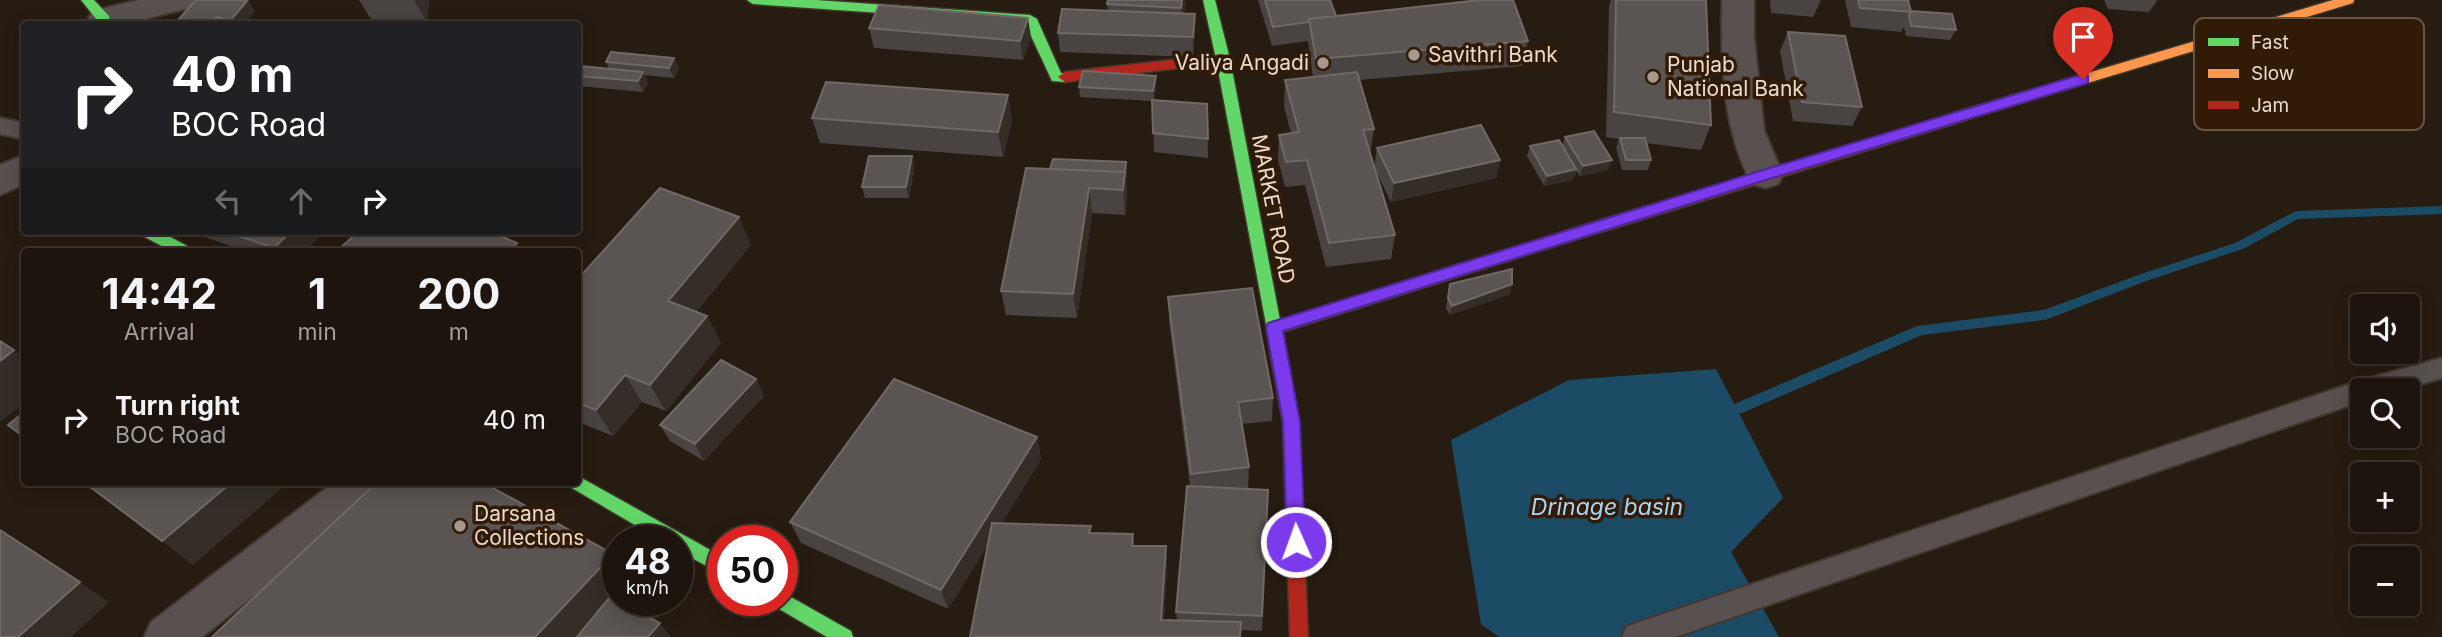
<!DOCTYPE html>
<meta charset="utf-8">
<style>
body{margin:0;font-family:Inter,sans-serif;background:#2a221b;color:#f1f3f6;height:100vh;display:flex;flex-direction:column;font-size:26px;white-space:nowrap}
*{box-sizing:border-box;margin:0}
p{font-size:23px;color:#a09f9d}
.icon{flex:none;width:38px;height:38px;fill:none;stroke:currentColor;stroke-width:2;stroke-linecap:round;stroke-linejoin:round}
.map{position:relative;flex:1;overflow:hidden}
.details{position:absolute;left:21px;top:248px;width:560px;height:238px;display:flex;flex-direction:column;background:#1d150d;border-radius:7px;box-shadow:0 4px 18px #0003,0 0 0 2px #3b342e}
.details>*{flex:none}
.top-card{position:absolute;left:21px;top:21px;width:560px;height:214px;border-radius:7px;box-shadow:0 4px 18px #0003,0 0 0 2px #3b342e;background:#202124;color:#fff;overflow:hidden}
.tools{position:absolute;left:2350px;top:294px;display:grid;gap:14px}
.tools a{display:grid;place-items:center;width:70px;height:70px;border-radius:7px;background:#1d150d;box-shadow:0 4px 18px #0003,0 0 0 2px #3b342e;font-size:35px}
.speed{position:absolute;left:602px;top:525px;display:flex;gap:14px;font-size:35px;font-weight:700;text-align:center}
.speed>*{display:grid;place-content:center;width:91px;height:91px;border-radius:50%;background:#1d150d;box-shadow:0 4px 18px #0003,0 0 0 2px #3b342e;line-height:1}
.speed small{font-size:18px;font-weight:400}
.speed .limit{border:10px solid #d22;background:#fff;color:#111}
.pin{position:absolute;display:grid;place-items:center;width:60px;height:60px;color:#fff;margin:-72px -30px;border-radius:50% 50% 50% 0;rotate:-45deg;box-shadow:0 0 7px #0007}
.pin .icon{rotate:45deg}
.me{position:absolute;width:77px;margin:-38px;rotate:358deg;stroke-linejoin:round;filter:drop-shadow(0 0 5px #0008)}
.turn{display:flex;align-items:center;gap:24px;height:147px;padding:0 35px;font-size:32px}
.turn .icon{width:91px;height:91px;stroke-width:2.5}
.turn b{display:block;font-size:49px;line-height:60px}
.lanes{display:flex;align-items:center;height:66px;padding:0 35px;background:#0003;justify-content:center;gap:35px;direction:ltr}
.lanes .off{opacity:.35}
.eta{display:flex;justify-content:space-evenly;align-items:center;height:119px;text-align:center}
.eta b{font-size:42px;font-weight:700;line-height:49px}
ul{padding:0;list-style:none}
li{display:flex;align-items:center;gap:21px;height:105px;padding:0 35px}
li div{flex:1}
li b{display:block;font-size:26px}
li em{font-style:normal}
.map>svg:first-child{display:block}
.water{fill:#1c4b66}
.lines{fill:none;stroke-linecap:round;stroke-linejoin:round}
.stream{fill:#1c4b66;fill-rule:evenodd}
.lane-casing{stroke:#41372d;stroke-width:4}
.street-casing{stroke:#41372d;stroke-width:4}
.fast-casing{stroke:#41372d;stroke-width:3}
.slow-casing{stroke:#41372d;stroke-width:3}
.jam-casing{stroke:#41372d;stroke-width:3}
.lane{fill:#58514f;fill-rule:evenodd}
.street{fill:#58514f;fill-rule:evenodd}
.fast{fill:#63d668;fill-rule:evenodd}
.slow{fill:#ff974d;fill-rule:evenodd}
.jam{fill:#b3261e;fill-rule:evenodd}
.wall{fill:#494342}
.shaded-wall{fill:#342d28}
.building{fill:#5a5452;stroke:#716965;stroke-width:2}
.route{fill:#7c3aed;stroke:#51269a;stroke-width:2}
.poi-dot{fill:#a6988c;stroke:#311b07;stroke-width:2.5}
.labels{text-anchor:middle;stroke-width:7;stroke-linejoin:round;paint-order:stroke}
.poi-label{font-size:21px;fill:#eadace;stroke:#311b07;text-anchor:start}
.street-label{font-size:21px;fill:#eadace;stroke:#311b07}
.water-label{font-size:23px;font-style:italic;fill:#a9d5f3;stroke:#311b07}
.key{fill:#311b07;stroke:#685443;stroke-width:2}
.key-label{font-size:19px;fill:#eadace}
</style>
<div class="map">
<svg width="2442" height="637" viewBox="0 0 2442 637">
<rect width="100%" height="100%" fill="#271c11"/>
<path class="water" d="M1716,369l67,129 -52,54 48,85h-280l-18,-13 -30,-184 118,-60z"/>
<g class="lines">
<path class="stream" d="M2442,206v8l-144,5 -55,30 -94,31 -104,40 -123,15 -180,78 -5,1 -5,-1 -1,-4 1,-4 185,-79 127,-16 97,-36 94,-31 61,-32z"/>
<defs>
<path id="lane" d="M0,118l24,5v16l-24,-5z
M2442,358v20l-41,12h-39v11l-687,236h-53l4,-10 10,-4 726,-243z"/>
<path id="street" d="M139,0h59l-5,7 -68,17h-34l-3,-5 5,-8z
M1722,0h32v37l10,93 19,45 -5,9 -13,4 -13,-4c-30,-55 -31,-122 -30,-184z
M24,155v29l-24,11v-30z
M333,483h53l-6,13 -178,141h-58l7,-15z"/>
<path id="fast" d="M81,0h13l15,16 1,8h-12l-1,-4z
M747,0h69l214,15 7,4 24,54 9,1 2,3 -7,5 -13,-1 -27,-58 -272,-19z
M1203,0h12l15,59 50,261 321,-100 7,6 -2,4 -324,102 4,19 -2,5h-12l-56,-297z
M139,231h20l32,17 3,4h-21l-32,-17z
M578,476l145,81v18l-46,-25v-9h-15l-90,-53 -3,-5h9z
M782,592l69,39 2,6h-26l-53,-31 -3,-6h11z"/>
<path id="slow" d="M2333,0h21l-1,3 -395,119 -7,-5 2,-4z"/>
<path id="jam" d="M1223,54l7,5 -2,3 -163,20 -7,-5 7,-5z
M1958,112l5,1 2,4 -2,4 -362,111 -7,-6 7,-6z
M1278,344l6,2 2,5 13,72 9,214h-18l-7,-214 -13,-72 2,-5z"/>
</defs>
<use href="#lane" class="lane-casing"/>
<use href="#street" class="street-casing"/>
<use href="#fast" class="fast-casing"/>
<use href="#slow" class="slow-casing"/>
<use href="#jam" class="jam-casing"/>
<use href="#lane" class="lane"/>
<use href="#street" class="street"/>
<use href="#fast" class="fast"/>
<use href="#slow" class="slow"/>
<use href="#jam" class="jam"/>
</g>
<path class="wall" d="M359,0h69l1,2 -2,20 -31,2h-22z
M1186,0l-2,13 11,20 -2,24 -133,-5 -2,-19 50,-22 -1,-7z
M1258,0h72l6,16 192,25 -6,25 -163,14 15,49 -4,25 25,81 -4,24 -65,8 -21,-82 -20,2 -7,-27 1,-25 12,-2 -7,-27 1,-26 28,-3 -5,-36 -36,5z
M1611,0h95l5,125 -10,25 -55,-7 5,17 -3,10h-26l-6,-22 3,-9 -13,-2 3,-131z
M1770,0h51l-8,17 -42,-4z
M1845,0h63l3,11 45,19 -6,10 -44,-4 -2,-9 -3,5 -50,-5z
M2104,0h52l1,1 -8,11 -41,-3z
M247,1l8,10 -12,13h-60l-4,-5z
M869,28l162,9 -8,23 -149,-12z
M1788,32l74,75 -10,19 -59,-5 -13,-70z
M674,58l5,11 -5,9 -30,-3 4,8 -5,9 -64,-6 -1,-3v-14h31l-3,-7z
M1156,76v10l-2,14 53,4 1,54 -54,-6 -1,-51 -73,-4 -1,-10z
M1008,95l4,26 -9,36 -183,-14 -8,-25z
M1565,137l47,23 -4,10 -28,6 -4,-5 -3,9 -29,6 -17,-30 3,-10h32z
M1377,148l123,12 -4,18 -105,24 -17,-35z
M912,156l3,10 -6,32h-44l-3,-11z
M1126,162l1,10 -1,7 1,18 -2,18 -33,-2 -15,105 -71,-3 -5,-24 49,-122z
M191,231h134l-21,21h-55l-56,-19z
M751,245l-55,67 11,4 14,27 -55,68 -24,-9 -29,34 -35,-14v-143z
M1450,284h62l-2,10 -60,21 -4,-7z
M1168,297l105,101 -1,23 -30,3 7,43 -1,22h-3l23,1 -6,141 -21,-1 -271,7 17,-91 -39,63 -147,-66 -11,-21 247,-85 4,22 -40,65 91,9 41,1 1,12h32l1,20 -3,54h13l-1,-8 14,-126 -21,-165z
M756,379l8,17 -60,65 -34,-20 -10,-16z"/>
<path class="shaded-wall" d="M414,0h14l1,2 -2,20z
M1182,0h4l-4,27 -1,-19z
M247,1l8,10 -12,13h-15z
M1195,14v19l-2,24v-20z
M1028,18l3,19 -8,23 -3,-19z
M674,58l5,11 -5,9 -5,-10z
M643,72l5,11 -5,9 -5,-11z
M1156,76v10l-2,16 -1,-11z
M1008,95l4,26 -9,36 -5,-25z
M912,156l3,10 -6,32 -3,-11z
M1500,160l-4,18 -105,24 3,-19z
M1612,160l-4,10 -28,6 3,-10z
M1126,162l1,10 -1,7 1,18 -2,18 -2,-31z
M1576,169l-3,11 -29,6 3,-10z
M1089,188l3,25 -15,105 -4,-24z
M739,217l12,28 -69,83 -14,-27z
M291,231h34l-21,21h-27l-3,-4z
M481,231h35l-21,21z
M517,243l6,9h-16z
M1512,284l-2,10 -60,21 2,-9z
M707,316l14,27 -55,68 -16,-26z
M14,350l10,9v44l-24,19v-61z
M625,375l17,27 -29,34 -17,-26z
M756,379l8,17 -60,65 -9,-17z
M1037,437l4,22 -93,150 -7,-19z
M231,483h57l-95,82 -31,-24z
M1166,546l1,20 -4,71 -2,-17z
M613,554l5,6v32l-42,45h-41z
M80,582l29,20 -38,35h-53z
M660,623l11,14h-23z"/>
<path class="building" d="M196,0h44l7,1 -18,21 -12,-5 -7,5 -31,-3z
M1108,0h74l-1,8 -74,-4z
M1265,0h65l6,16 -27,3v3l-36,5z
M1480,0h33l15,41 -212,18 -7,-40z
M1616,0h90l5,125 -97,-13z
M1858,0h50l3,12 -51,-4z
M879,5l149,13 -8,23 -151,-13z
M1062,9l133,5 -2,23 -135,-4z
M1911,11l41,3 4,16 -45,-4 -2,-10z
M217,17l19,7h-29z
M1788,32l57,4 17,71 -60,-5z
M611,52l63,6 -5,10 -63,-6z
M580,66l63,6 -5,9 -60,-5v-7z
M1083,71l73,5 -3,15 -74,-4z
M1357,72l17,57 -11,1 32,105 -66,8 -22,-83 -21,2 -7,-27 20,-3 -14,-52z
M826,82l182,13 -10,37 -186,-14z
M1152,100l55,4 1,35 -55,-6z
M1481,125l19,35 -106,23 -17,-35z
M1594,131l18,29 -29,6 -18,-29z
M1620,138h25l6,22h-25z
M1559,140l17,29 -29,7 -17,-30z
M869,156h43l-6,31h-44z
M1053,159l73,3 -1,10 -75,-3z
M1026,168l99,4 -2,18 -34,-2 -16,106 -72,-3z
M660,188l79,29 -71,84 39,15 -57,69 -25,-10 -29,35 -18,-7v-124z
M225,231h66l-17,17z
M359,231h129l29,12 -10,9h-171z
M1512,269v15l-60,22 -4,-8 2,-14z
M1252,288l21,110 -35,4 11,65 -58,7 -23,-177z
M0,341l14,9 -14,11z
M721,360l35,19 -61,65 -35,-19z
M894,379l143,58 -96,153 -151,-68z
M24,412v25l-16,-12z
M85,483h146l-69,58z
M376,483h108l129,71 -78,83h-323z
M1187,486l81,4 -6,126 -86,-4z
M992,523l99,3 -2,7 44,1 -1,12h34l-5,74 80,2 -1,15h-270z
M0,530l80,52 -62,55h-18z
M610,597l50,26 -12,14h-71z"/>
<path class="route" d="M2083,74l5,2v7l-319,96 -486,152 17,91 5,120 -3,5 -6,3 -6,-3 -3,-5 -4,-120 -17,-94 2,-5 492,-152z"/>
<g class="poi-dot">
<circle cx="1414" cy="55" r="7"/>
<circle cx="1323" cy="63" r="7"/>
<circle cx="1653" cy="77" r="7"/>
<circle cx="460" cy="526" r="7"/>
</g>
<g class="labels">
<g class="poi-label">
<text x="1428" y="62">Savithri Bank</text>
<text x="1309" y="70" text-anchor="end">Valiya Angadi</text>
<text x="1667" y="72">Punjab<tspan x="1667" dy="24">National Bank</tspan></text>
<text x="474" y="521">Darsana<tspan x="474" dy="24">Collections</tspan></text>
</g>
<g class="street-label">
<text transform="translate(1273 209) rotate(79)" y="7">MARKET ROAD</text>
</g>
<g class="water-label">
<text x="1607" y="515">Drinage basin</text>
</g>
</g>
<rect x="2194" y="18" width="230" height="112" rx="10" class="key"/>
<rect x="2208" y="38" width="31" height="8" fill="#63d668"/>
<rect x="2208" y="69" width="31" height="9" fill="#ff974d"/>
<rect x="2208" y="101" width="31" height="8" fill="#b3261e"/>
<g class="key-label">
<text x="2251" y="49">Fast</text>
<text x="2251" y="80">Slow</text>
<text x="2251" y="112">Jam</text>
</g>
</svg>
<div class="tools">
<a><svg class="icon" aria-label="sound" viewBox="0 0 24 24"><path d="M4 9h4l5-4v14l-5-4H4zM17 9q2 3 0 6"/></svg></a>
<a><svg class="icon" aria-label="search" viewBox="0 0 24 24"><circle cx="10" cy="10" r="6"/><path d="M15 15l6 6"/></svg></a>
<a>+</a>
<a>−</a>
</div>
<div class="speed"><div>48<small>km/h</small></div><div class="limit">50</div></div>
<div class="pin" style="left:2083px;top:79px;background:#d93025"><svg class="icon" aria-label="arrive" viewBox="0 0 24 24"><path d="M6 21V4h12l-3 4 3 4H6"/></svg></div>
<svg class="me" style="left:1296px;top:542px" viewBox="-20 -20 40 40"><circle r="17" fill="#7c3aed" stroke="#fff" stroke-width="3"/><path d="M0-11L8 9 0 5-8 9z" fill="#fff"/></svg>
<div class="top-card">
<div class="turn"><svg class="icon" aria-label="right" viewBox="0 0 24 24"><path d="M7 20v-9h11M14 6l5 5-5 5"/></svg><div><b>40 m</b>BOC Road</div></div>
<div class="lanes"><svg class="icon off" aria-label="left" viewBox="0 0 24 24"><path d="M17 20v-9H6M10 6l-5 5 5 5"/></svg><svg class="icon off" aria-label="ahead" viewBox="0 0 24 24"><path d="M12 20V5M6 11l6-6 6 6"/></svg><svg class="icon" aria-label="right" viewBox="0 0 24 24"><path d="M7 20v-9h11M14 6l5 5-5 5"/></svg></div>
</div>
<section class="details">
<div class="eta">
<div><b>14:42</b><p>Arrival</p></div>
<div><b>1</b><p>min</p></div>
<div><b>200</b><p>m</p></div>
</div>
<ul>
<li><svg class="icon" aria-label="right" viewBox="0 0 24 24"><path d="M7 20v-9h11M14 6l5 5-5 5"/></svg><div><b>Turn right</b><p>BOC Road</p></div><em>40 m</em></li>
</ul>
</section>
</div>
